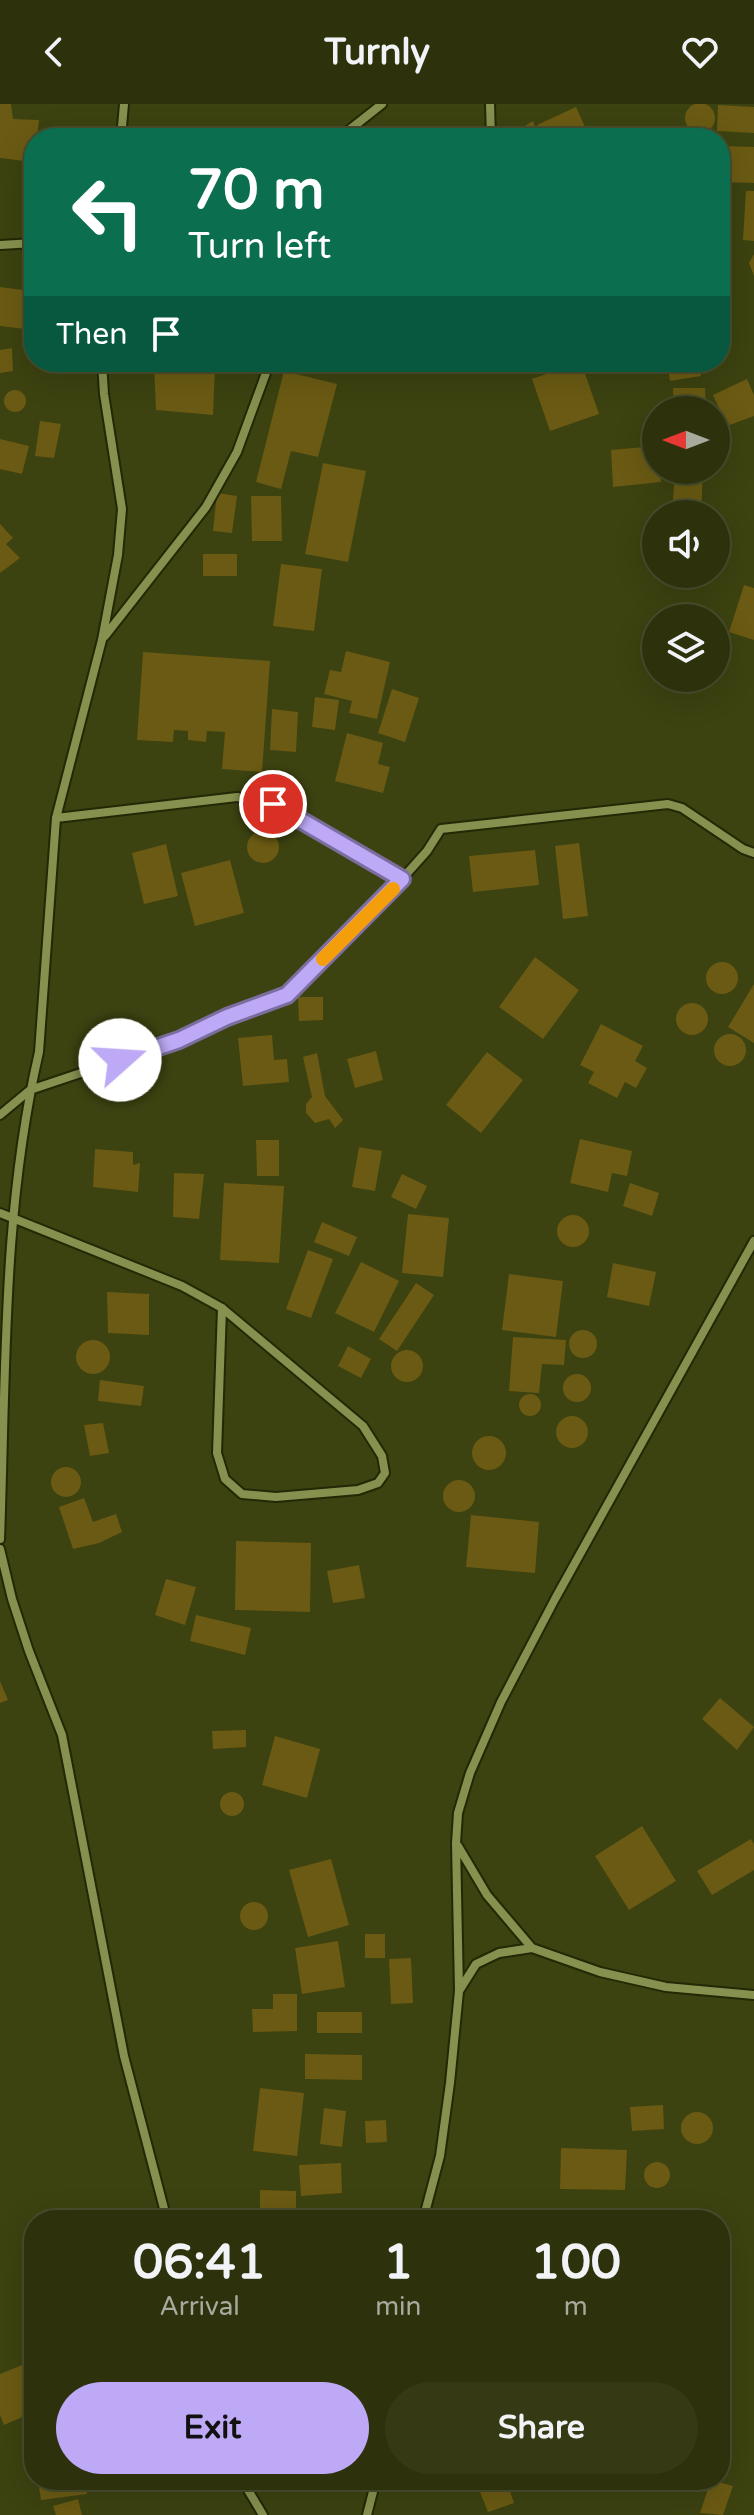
<!DOCTYPE html>
<style>
body{margin:0;font-family:"Varela Round",sans-serif;background:#353a15;color:#f1f3f6;height:100vh;display:flex;flex-direction:column;font-size:30px;white-space:nowrap}
*{box-sizing:border-box;margin:0}
p{font-size:26px;color:#a7aa9d}
.icon{flex:none;width:44px;height:44px;fill:none;stroke:currentColor;stroke-width:2;stroke-linecap:round;stroke-linejoin:round}
.map{position:relative;flex:1;overflow:hidden}
.drawer{position:absolute;left:24px;top:2106px;width:706px;height:280px;display:flex;flex-direction:column;background:#2d320c;border-radius:32px;box-shadow:0 8px 32px #0002,0 0 0 2px #484d2d}
.drawer>*{flex:none}
.banner{position:absolute;left:24px;top:24px;width:706px;height:244px;border-radius:32px;box-shadow:0 8px 32px #0002,0 0 0 2px #484d2d;background:#0b6e4f;color:#fff;overflow:hidden}
.needle{width:52px;rotate:270deg}
.fabs{position:absolute;left:642px;top:292px;display:grid;gap:16px}
.fabs a{display:grid;place-items:center;width:88px;height:88px;border-radius:50%;background:#2d320c;box-shadow:0 8px 32px #0002,0 0 0 2px #484d2d;font-size:40px}
.pin{position:absolute;display:grid;place-items:center;width:68px;height:68px;color:#fff;margin:-34px;border:4px solid #fff;border-radius:50%;box-shadow:0 2px 8px #0007}
.me{position:absolute;width:88px;margin:-44px;rotate:71deg;stroke-linejoin:round;filter:drop-shadow(0 0 6px #0008)}
.turn{display:flex;align-items:center;gap:28px;height:168px;padding:0 32px;font-size:36px}
.turn .icon{width:104px;height:104px;stroke-width:2.5}
.turn b{display:block;font-size:56px;line-height:68px}
.then{display:flex;align-items:center;height:76px;padding:0 32px;background:#0003;gap:16px;font-size:30px}
.eta{display:flex;justify-content:space-evenly;align-items:center;height:136px;text-align:center}
.eta b{font-size:48px;font-weight:700;line-height:56px}
.cta{display:flex;gap:16px;margin-top:auto;padding:16px 32px}
.cta a{flex:1;height:92px;border-radius:48px;background:#bda9f5;color:#111;font-size:32px;font-weight:700;line-height:92px;text-align:center}
.cta a+a{background:#353a15;color:#f1f3f6}
header{display:flex;justify-content:space-between;align-items:center;height:104px;padding:0 32px;background:#2d320c;font-size:36px;font-weight:700}
.map>svg:first-child{display:block}
.building{fill:#6a5a13}
.lines{fill:none;stroke-linecap:round;stroke-linejoin:round}
.street-casing{stroke:#232805;stroke-width:12}
.street{stroke:#86904f;stroke-width:8}
.route-casing{stroke:#7b6e9f;stroke-width:20}
.route{stroke:#bda9f5;stroke-width:14}
.slow{stroke:#f59e0b;stroke-width:14}
</style>
<header><svg class="icon" aria-label="back" viewBox="0 0 24 24"><path d="M15 5l-7 7 7 7"/></svg>Turnly<svg class="icon" aria-label="heart" viewBox="0 0 24 24"><path d="M12 20l-8-8c-3-5 5-10 8-4 3-6 11-1 8 4z"/></svg></header>
<div class="map">
<svg width="754" height="2411" viewBox="0 0 754 2411">
<rect width="100%" height="100%" fill="#3c4210"/>
<path class="building" d="M685 14a15 15 0 1 1 30 0a15 15 0 1 1-30 0Z
M0,0h11l2,15 26,1 -2,18h-3l-1,24 -33,-4z
M718,1l36,2v26l-37,-2z
M576,3l10,22 -20,9h-23l-6,-13z
M533,17l6,17h-20l-2,-7z
M621,27l2,7h-20l-1,-3z
M720,42l34,1v36l-34,-1z
M746,87h8v50l-11,-1z
M754,150v22l-5,-13z
M0,183l31,4 -5,38 -26,-3z
M12,244l1,23 -13,2v-23z
M581,258l18,52 -49,17 -18,-52z
M667,258h32l2,14 -31,5z
M154,260l61,3 -2,48 -57,-5z
M284,267l53,13 -19,73 -27,-6 -10,38 -25,-7z
M747,275l7,16v21l-27,10 -14,-31z
M673,284h32l1,22h-32z
M4 297a11 11 0 1 1 22 0a11 11 0 1 1-22 0Z
M40,317l21,3 -7,34 -19,-2z
M0,335l29,7 -7,28 -22,-5z
M656,342v24h4l1,12 -48,5 -2,-37z
M323,359l43,8 -18,91 -43,-8z
M675,366h28l-2,44h-29z
M217,389l20,3 -5,37 -19,-2z
M251,392h30l1,45h-30z
M0,420l13,14 -7,6 14,14 -20,15z
M203,450h34v22h-34z
M281,460l41,5 -8,62 -41,-5z
M744,481l10,3v52l-25,-8z
M346,547l44,11 -13,57 -28,-6 3,-12 -28,-7 6,-24 11,2z
M143,548l127,9 -8,111 -40,-3 3,-37 -18,-1 -1,11 -18,-2v-9l-14,-1 -1,12 -36,-2z
M392,585l27,9 -14,44 -27,-9z
M315,593l24,3 -4,30 -23,-3z
M272,605l26,3 -2,40 -26,-2z
M347,629l36,10 -5,21 12,3 -7,26 -48,-12z
M247 743a16 16 0 1 1 32 0a16 16 0 1 1-32 0Z
M579,739l9,73 -25,3 -8,-73z
M166,740l12,52 -34,8 -12,-51z
M535,746l4,35 -66,7 -4,-36z
M230,756l14,53 -49,13 -14,-53z
M535,853l44,33 -36,49 -44,-32z
M706 874a16 16 0 1 1 32 0a16 16 0 1 1-32 0Z
M754,880v59l-26,-16z
M298,893h25v23l-24,1z
M676 915a16 16 0 1 1 32 0a16 16 0 1 1-32 0Z
M601,920l42,22 -8,15 12,7 -11,20 -11,-6 -8,16 -29,-15 6,-11 -14,-7z
M714 946a16 16 0 1 1 32 0a16 16 0 1 1-32 0Z
M272,931l2,25 13,-1 2,23 -46,4 -5,-48z
M376,947l7,29 -28,8 -8,-29z
M487,948l36,28 -42,53 -35,-28z
M317,949l8,43 18,24 -8,8 -6,-9 -14,4 -9,-10v-9l6,-7 -9,-40z
M580,1035l52,12 -5,25 -15,-3 -4,19 -38,-9z
M256,1036h23v36h-22z
M359,1043l23,4 -7,40 -23,-4z
M95,1045l38,3v13l7,-2 -2,29 -45,-5z
M174,1069l30,1 -5,45 -26,-2z
M402,1070l25,12 -11,23 -25,-12z
M224,1079l60,3 -5,77 -59,-3z
M630,1079l29,10 -7,23 -29,-10z
M408,1110l41,4 -6,59 -41,-4z
M557 1127a16 16 0 1 1 32 0a16 16 0 1 1-32 0Z
M322,1118l35,15 -8,19 -35,-14z
M308,1146l25,9 -22,59 -25,-9z
M361,1158l38,19 -25,51 -39,-19z
M613,1159l43,9 -7,34 -42,-9z
M509,1170l54,7 -7,56 -54,-7z
M416,1179l18,12 -37,56 -18,-12z
M107,1188l42,2v41l-41,-2z
M569 1240a14 14 0 1 1 28 0a14 14 0 1 1-28 0Z
M513,1233l53,3 -2,25 -22,-1 -3,29 -30,-2z
M76 1253a17 17 0 1 1 34 0a17 17 0 1 1-34 0Z
M348,1242l23,13 -10,19 -23,-12z
M391 1262a16 16 0 1 1 32 0a16 16 0 1 1-32 0Z
M563 1284a14 14 0 1 1 28 0a14 14 0 1 1-28 0Z
M100,1276l44,6 -3,20 -43,-5z
M519 1301a11 11 0 1 1 22 0a11 11 0 1 1-22 0Z
M556 1328a16 16 0 1 1 32 0a16 16 0 1 1-32 0Z
M103,1319l6,30 -19,3 -6,-31z
M472 1349a17 17 0 1 1 34 0a17 17 0 1 1-34 0Z
M51 1378a15 15 0 1 1 30 0a15 15 0 1 1-30 0Z
M443 1392a16 16 0 1 1 32 0a16 16 0 1 1-32 0Z
M84,1394l9,24 23,-8 6,18 -23,11 -26,6 -14,-42z
M471,1411l68,7 -4,51 -69,-6z
M236,1437l75,2 -1,69 -75,-2z
M359,1461l6,33 -32,5 -6,-32z
M166,1475l30,8 -11,38 -30,-10z
M196,1511l55,13 -6,27 -55,-14z
M0,1577l8,19 -8,3z
M720,1594l34,29 -17,23 -35,-31z
M246,1626v17l-33,2 -1,-18z
M275,1632l45,13 -13,49 -45,-13z
M220 1700a12 12 0 1 1 24 0a12 12 0 1 1-24 0Z
M642,1722l34,55 -47,29 -34,-54z
M751,1735l3,5v26l-42,25 -15,-24z
M331,1755l18,66 -41,12 -19,-67z
M240 1812a14 14 0 1 1 28 0a14 14 0 1 1-28 0Z
M365,1830h20v24h-20z
M338,1837l7,46 -43,7 -7,-46z
M411,1854l2,45 -22,1 -2,-45z
M273,1890h24v37l-44,1 -1,-23h21z
M317,1908h45v21h-45z
M305,1950l57,1v25l-57,-1z
M260,1984l44,5 -7,63 -44,-5z
M663,2001l1,24 -32,2 -2,-24z
M324,2004l22,3 -4,36 -22,-3z
M681 2024a16 16 0 1 1 32 0a16 16 0 1 1-32 0Z
M386,2016l1,22 -21,1 -1,-22z
M561,2044l66,2 -2,40 -65,-1z
M644 2071a13 13 0 1 1 26 0a13 13 0 1 1-26 0Z
M341,2059l1,30 -41,3 -2,-31z
M260,2086l36,1v29h-36z
M32,2257l2,6v45l-30,13 -4,-10v-41z
M38,2376h47l2,14 -46,6z
M487,2376h19l8,23 -26,9 -11,-28z
M711,2376l22,6 -10,29 -23,-2z
M78,2395l4,16h-26l-3,-9z"/>
<g class="lines">
<defs>
<path id="street" d="M490,0l1,34
M121,34l3,-34
M339,34l43,-34
M0,141l34,-2
M105,532l101,-129 31,-55 33,-90
M56,714l181,-21 36,7 129,75
M0,1011l30,-25 149,-50 48,-23 60,-22 115,-116 25,-28 14,-22 227,-25 14,4 61,41 11,4
M0,1109l182,73 40,22 141,118 19,30 3,17 -7,10 -20,7 -82,7 -34,-3 -17,-15 -8,-26 5,-145
M0,1435c6,-162 2,-328 39,-487l17,-234 46,-178 16,-85 4,-46 -18,-115 -2,-32
M0,1445l12,50 17,52 33,84 62,321 43,164
M458,1742l29,49 45,53 68,24 66,15 88,8
M459,1887l17,-27 23,-11 33,-5
M423,2116l17,-64 10,-73 9,-92 -3,-148 2,-30 12,-40 31,-71 54,-103 199,-358
M242,2376l21,35
M367,2411l9,-35"/>
</defs>
<use href="#street" class="street-casing"/>
<use href="#street" class="street"/>
</g>
<g class="lines">
<defs>
<path id="route" d="M120,956l59,-20 48,-23 60,-22 115,-116 -129,-75"/>
</defs>
<use href="#route" class="route-casing"/>
<use href="#route" class="route"/>
<path class="slow" d="M323,855l70,-70"/>
</g>
</svg>
<div class="fabs">
<a><svg class="needle" viewBox="-14 -14 28 28"><path d="M0-13l5 13h-10z" fill="#e53935"/><path d="M0 13l5-13h-10z" fill="#a7aa9d"/></svg></a>
<a><svg class="icon" aria-label="sound" viewBox="0 0 24 24"><path d="M4 9h4l5-4v14l-5-4H4zM17 9q2 3 0 6"/></svg></a>
<a><svg class="icon" aria-label="layers" viewBox="0 0 24 24"><path d="M12 4l9 5-9 5-9-5zM3 14l9 5 9-5"/></svg></a>
</div>
<div class="pin" style="left:273px;top:700px;background:#d93025"><svg class="icon" aria-label="arrive" viewBox="0 0 24 24"><path d="M6 21V4h12l-3 4 3 4H6"/></svg></div>
<svg class="me" style="left:120px;top:956px" viewBox="-20 -20 40 40"><circle r="19" fill="#fff"/><path d="M0-13L10 11 0 6-10 11z" fill="#bda9f5"/></svg>
<div class="banner">
<div class="turn"><svg class="icon" aria-label="left" viewBox="0 0 24 24"><path d="M17 20v-9H6M10 6l-5 5 5 5"/></svg><div><b>70 m</b>Turn left</div></div>
<div class="then">Then<svg class="icon" aria-label="arrive" viewBox="0 0 24 24"><path d="M6 21V4h12l-3 4 3 4H6"/></svg></div>
</div>
<section class="drawer">
<div class="eta">
<div><b>06:41</b><p>Arrival</p></div>
<div><b>1</b><p>min</p></div>
<div><b>100</b><p>m</p></div>
</div>
<div class="cta"><a>Exit</a><a>Share</a></div>
</section>
</div>
